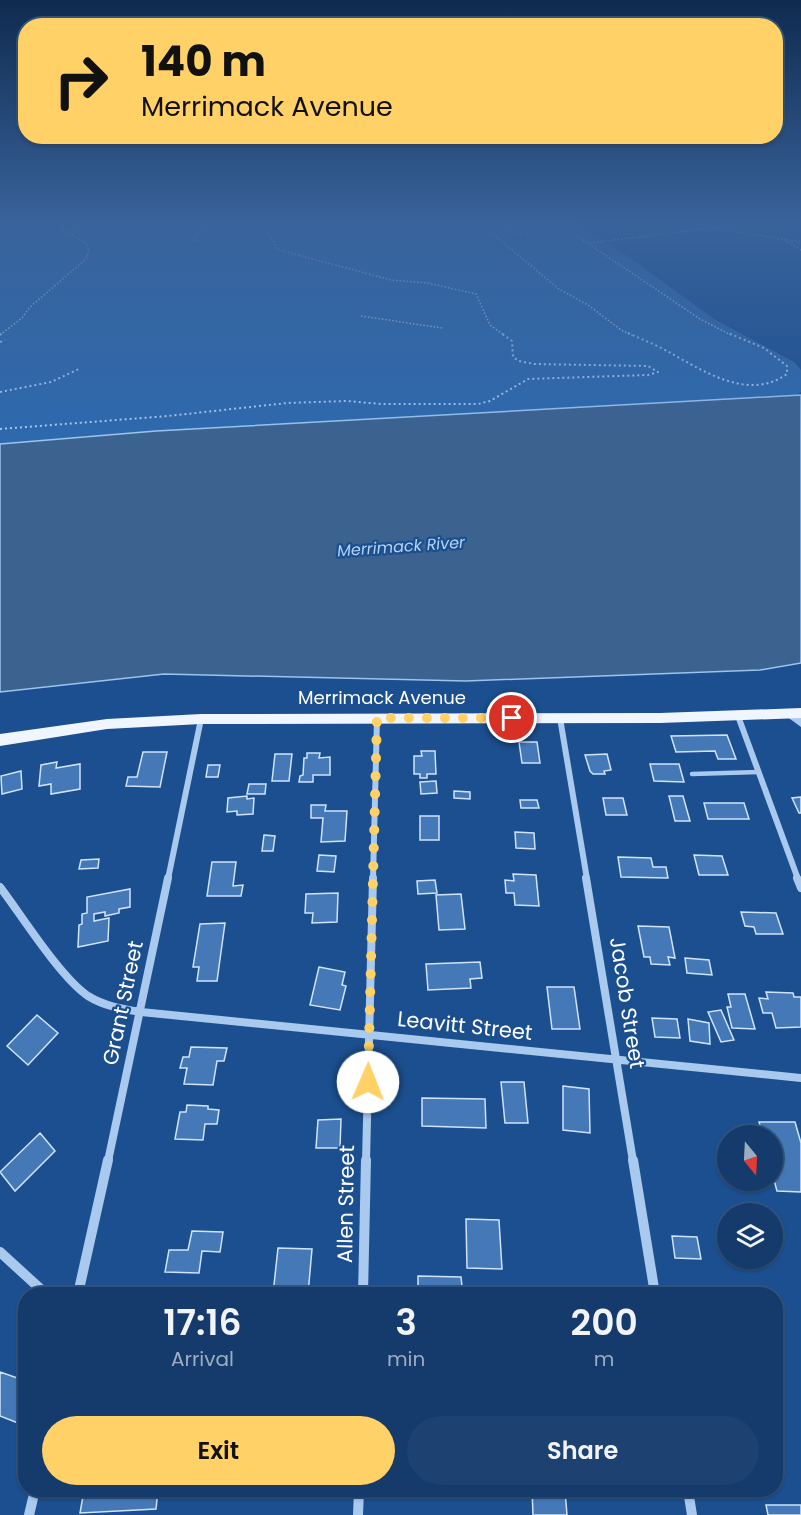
<!DOCTYPE html>
<style>
body{margin:0;font-family:Poppins,sans-serif;background:#1d4271;color:#f1f3f6;height:100vh;display:flex;flex-direction:column;font-size:22px;white-space:nowrap}
*{box-sizing:border-box;margin:0}
p{font-size:20px;color:#9dadc1}
.icon{flex:none;width:33px;height:33px;fill:none;stroke:currentColor;stroke-width:2;stroke-linecap:round;stroke-linejoin:round}
.map{position:relative;flex:1;overflow:hidden}
.drawer{position:absolute;left:18px;top:1287px;width:765px;height:210px;display:flex;flex-direction:column;background:#143b6b;border-radius:24px;box-shadow:0 2px 4px #0004,0 0 0 2px #33557e}
.drawer>*{flex:none}
.guide{position:absolute;left:18px;top:18px;width:765px;height:126px;border-radius:24px;box-shadow:0 2px 4px #0004,0 0 0 2px #33557e;background:#ffd166;color:#111;overflow:hidden}
.needle{width:39px;rotate:162deg}
.tools{position:absolute;left:717px;top:1125px;display:grid;gap:12px}
.tools a{display:grid;place-items:center;width:66px;height:66px;border-radius:50%;background:#143b6b;box-shadow:0 2px 4px #0004,0 0 0 2px #33557e;font-size:30px}
.pin{position:absolute;display:grid;place-items:center;width:51px;height:51px;color:#fff;margin:-26px;border:3px solid #fff;border-radius:50%;box-shadow:0 2px 6px #0007}
.me{position:absolute;width:66px;margin:-33px;rotate:1deg;stroke-linejoin:round;filter:drop-shadow(0 0 4px #0008)}
.turn{display:flex;align-items:center;gap:21px;height:126px;padding:0 24px;font-size:27px}
.turn .icon{width:78px;height:78px;stroke-width:2.5}
.turn b{display:block;font-size:42px;line-height:51px}
.eta{display:flex;justify-content:space-evenly;align-items:center;height:102px;text-align:center}
.eta b{font-size:36px;font-weight:600;line-height:42px}
.cta{display:flex;gap:12px;margin-top:auto;padding:12px 24px}
.cta a{flex:1;height:69px;border-radius:36px;background:#ffd166;color:#111;font-size:24px;font-weight:600;line-height:69px;text-align:center}
.cta a+a{background:#1d4271;color:#f1f3f6}
.map>svg:first-child{display:block}
.green{fill:#2e69ad}
.water{fill:#3c6290;stroke:#9cc4f0;stroke-width:1.5}
.building{fill:#4478b7;stroke:#cfe3fa;stroke-width:1.5}
.lines{fill:none;stroke-linecap:round;stroke-linejoin:round}
.path-far1{stroke:#a9c9ee;stroke-width:1.5;stroke-dasharray:1.5 2;stroke-linecap:butt}
.path{stroke:#a9c9ee;stroke-width:2;stroke-dasharray:2 3;stroke-linecap:butt}
.service{stroke:#a9c9ee;stroke-width:4.5}
.minor-far2{stroke:#a9c9ee;stroke-width:6}
.minor-far1{stroke:#a9c9ee;stroke-width:8}
.minor{stroke:#a9c9ee;stroke-width:10}
.tertiary{fill:#a9c9ee;fill-rule:evenodd}
.primary{fill:#f0f6ff;fill-rule:evenodd}
.route{stroke:#ffd166;stroke-width:10;stroke-dasharray:0 18}
.labels{text-anchor:middle;stroke-width:4.5;stroke-linejoin:round;paint-order:stroke}
.far-water-label{font-size:16px;font-style:italic;fill:#b5d3f5;stroke:#1b4f8f}
.street-label{font-size:18px;fill:#fff;stroke:#1b4f8f}
.near-street-label{font-size:21px;fill:#fff;stroke:#1b4f8f}
</style>
<div class="map">
<svg width="801" height="1515" viewBox="0 0 801 1515">
<rect width="100%" height="100%" fill="#1b4f8f"/>
<path class="green" d="M0,221h573l56,36 85,62 80,43 7,8v22l-6,4 -639,35 -156,13z"/>
<path class="water" d="M801,395v268l-41,7 -294,11 -302,-7 -164,18v-248l156,-13z"/>
<path class="building" d="M727,735l9,24h-18l-3,-8 -39,1 -5,-16z
M519,742h18l3,21h-18z
M421,751h14l1,23h-9v4h-7v-4h-6v-18h8z
M143,752h24l-7,35 -34,-1 2,-9h9z
M307,753h13l-1,5 11,-1v18h-17v7h-14l1,-6 3,-1 1,-17h3z
M275,754h17l-3,27h-17z
M607,754l4,16 -7,1 1,3h-12l-3,-3 -5,-16z
M57,762l-1,6 24,-4v25l-29,5v-10l-12,2 2,-21z
M650,764h29l5,18 -30,-1z
M208,765h12l-2,12h-12z
M21,771l1,18 -20,5 -1,-18z
M436,781l1,12 -16,1 -1,-12z
M249,784h17l-1,10h-18z
M454,791l16,1v7l-16,-1z
M247,796v3l7,-1 -1,16 -16,1v-4l-10,1 1,-14z
M669,796h14l7,25h-15z
M801,797v16h-2l-7,-15z
M603,798h20l4,17h-21z
M520,800h17l2,8h-18z
M704,803h40l5,16h-41z
M311,805h15l-1,6h22l-2,30 -24,1 2,-24h-12z
M420,816h19v24h-19z
M515,832l19,1 1,16 -19,-1z
M264,835l11,1 -2,15h-11z
M319,855l17,1 -2,16 -17,-1z
M694,855l28,1 6,19h-29z
M618,857l33,1 2,9h13l2,11 -47,-1z
M99,859l-1,9 -19,1 2,-9z
M212,862h24l-3,24 10,-1 -2,11h-34z
M513,874l23,1 3,31 -24,-1 -1,-12h-8l-1,-13 9,1z
M435,880l2,13 -19,1 -1,-13z
M130,889v18l-11,2v4l-14,3v-4l-11,2v7l15,-3 -1,23 -30,6 1,-22 3,-1v-10l5,-1v-16z
M338,893l-1,29 -25,1 1,-10h-8l1,-19z
M461,894l4,35 -26,1 -3,-35z
M741,912l35,1 7,21h-27l-2,-7 -9,-1z
M225,923l-8,58h-20l2,-14h-6l7,-43z
M638,926l31,1 6,31 -7,-1 2,8 -19,-1 -1,-7h-6z
M685,958l24,2 3,15 -25,-2z
M480,962l2,16 -12,1 1,9 -43,2 -2,-26z
M319,967l26,5 -3,13 4,1 -6,24 -30,-5z
M547,987h27l6,42h-28z
M766,992l27,1 1,4h7v30l-25,1 -4,-15h-9l-4,-15 9,1z
M728,994h17l10,35 -23,-1 -5,-21h4z
M721,1010l13,30 -13,2 -13,-30z
M37,1015l21,18 -30,32 -21,-19z
M652,1018l25,1 3,19 -25,-1z
M688,1019l21,4 1,21 -20,-3z
M191,1047l36,1 -3,13h-7l-4,24 -29,-1 3,-16h-7l3,-11h6z
M501,1082h23l4,41h-23z
M563,1086l26,3 1,44 -27,-3z
M422,1098l63,1 1,29 -64,-2z
M187,1105l21,1v3l11,1 -2,14h-12l-2,16 -28,-1 5,-27h6z
M341,1119l-1,29h-24l2,-28z
M759,1122h36l6,21v49l-24,-1 -5,-18v-37h-9z
M40,1133l15,18 -40,40 -15,-19z
M466,1219l33,1 3,49 -35,-1z
M192,1231l31,1 -3,20 -18,-1 -3,22 -34,-1 4,-22h19z
M672,1236l25,1 4,22 -26,-1z
M278,1248l34,1 -4,45h-35z
M418,1276l43,1 1,9 10,1v7h-54z
M543,1289l42,3 1,2h-43z
M0,1372l26,9v26l-8,16 -18,-7z
M84,1490h74l-2,19 -76,4z
M532,1490h33l2,25h-34z
M766,1505h35v10h-33z"/>
<g class="lines">
<path class="path-far1" d="M259,221c4,13 14,13 17,28l115,31 37,3 48,11 14,31 14,10
M477,221l82,68 29,16 33,25 11,5
M500,221l7,7 16,8
M73,234l-3,-3 17,-10
M577,236l123,83 31,16
M785,240l16,10
M194,241l6,-10 20,-10
M590,243l123,-15 88,14
M361,316l81,12
M0,335l22,-17 7,-10 57,-49 3,-9 -3,-7 -25,-14 2,-8"/>
<path class="path" d="M628,333c13,6 26,11 39,18 35,19 81,51 120,23v-8l-23,-18 -36,-15
M0,335l2,-2
M0,342l5,-2
M0,392l51,-10 28,-13
M0,429l168,-13 119,-13 60,-2 34,3h97l12,-3 38,-22 120,-4 10,-3 -10,-6 -114,-2 -15,-3 -6,-4 -1,-16 -11,-8"/>
<path class="service" d="M692,774l67,-2"/>
<path class="minor-far2" d="M738,716l60,163
M560,718l27,161
M168,879l33,-160
M373,879l4,-161"/>
<path class="minor-far1" d="M586,878l47,283
M797,878l4,10
M0,887c22,29 60,90 88,109 16,10 34,13 53,16l660,66
M108,1161l60,-283
M366,1161l7,-283"/>
<path class="minor" d="M633,1160l22,134
M0,1252l46,42
M78,1294l30,-134
M363,1294l3,-134
M688,1490l4,25
M29,1515l6,-25
M358,1515l1,-25"/>
<path class="tertiary" d="M790,709l11,8v10l-15,-11 -1,-3 1,-3z"/>
<path class="primary" d="M801,708v10l-141,5 -459,1 -94,5 -107,17v-12l107,-15 94,-5 459,-1z"/>
</g>
<linearGradient id="sky" x2="0" y2="1"><stop stop-color="#0f2b4f"/><stop offset="0.51" stop-color="#39639b"/><stop offset="1" stop-color="#39639b" stop-opacity="0"/></linearGradient>
<rect width="801" height="433" fill="url(#sky)"/>
<g class="lines">
<path class="route" d="M368,1082l9,-364h135"/>
</g>
<g class="labels">
<g class="far-water-label">
<text transform="translate(401 546) rotate(-4)" y="6">Merrimack River</text>
</g>
<g class="street-label">
<text x="382" y="704">Merrimack Avenue</text>
</g>
<g class="near-street-label">
<text transform="translate(123 1003) rotate(-78)" y="7">Grant Street</text>
<text transform="translate(627 1003) rotate(81)" y="7">Jacob Street</text>
<text transform="translate(465 1026) rotate(6)" y="7">Leavitt Street</text>
<text transform="translate(346 1204) rotate(-89)" y="7">Allen Street</text>
</g>
</g>
</svg>
<div class="tools">
<a><svg class="needle" viewBox="-14 -14 28 28"><path d="M0-13l5 13h-10z" fill="#e53935"/><path d="M0 13l5-13h-10z" fill="#9dadc1"/></svg></a>
<a><svg class="icon" aria-label="layers" viewBox="0 0 24 24"><path d="M12 4l9 5-9 5-9-5zM3 14l9 5 9-5"/></svg></a>
</div>
<div class="pin" style="left:512px;top:718px;background:#d93025"><svg class="icon" aria-label="arrive" viewBox="0 0 24 24"><path d="M6 21V4h12l-3 4 3 4H6"/></svg></div>
<svg class="me" style="left:368px;top:1082px" viewBox="-20 -20 40 40"><circle r="19" fill="#fff"/><path d="M0-13L10 11 0 6-10 11z" fill="#ffd166"/></svg>
<div class="guide">
<div class="turn"><svg class="icon" aria-label="right" viewBox="0 0 24 24"><path d="M7 20v-9h11M14 6l5 5-5 5"/></svg><div><b>140 m</b>Merrimack Avenue</div></div>
</div>
<section class="drawer">
<div class="eta">
<div><b>17:16</b><p>Arrival</p></div>
<div><b>3</b><p>min</p></div>
<div><b>200</b><p>m</p></div>
</div>
<div class="cta"><a>Exit</a><a>Share</a></div>
</section>
</div>
